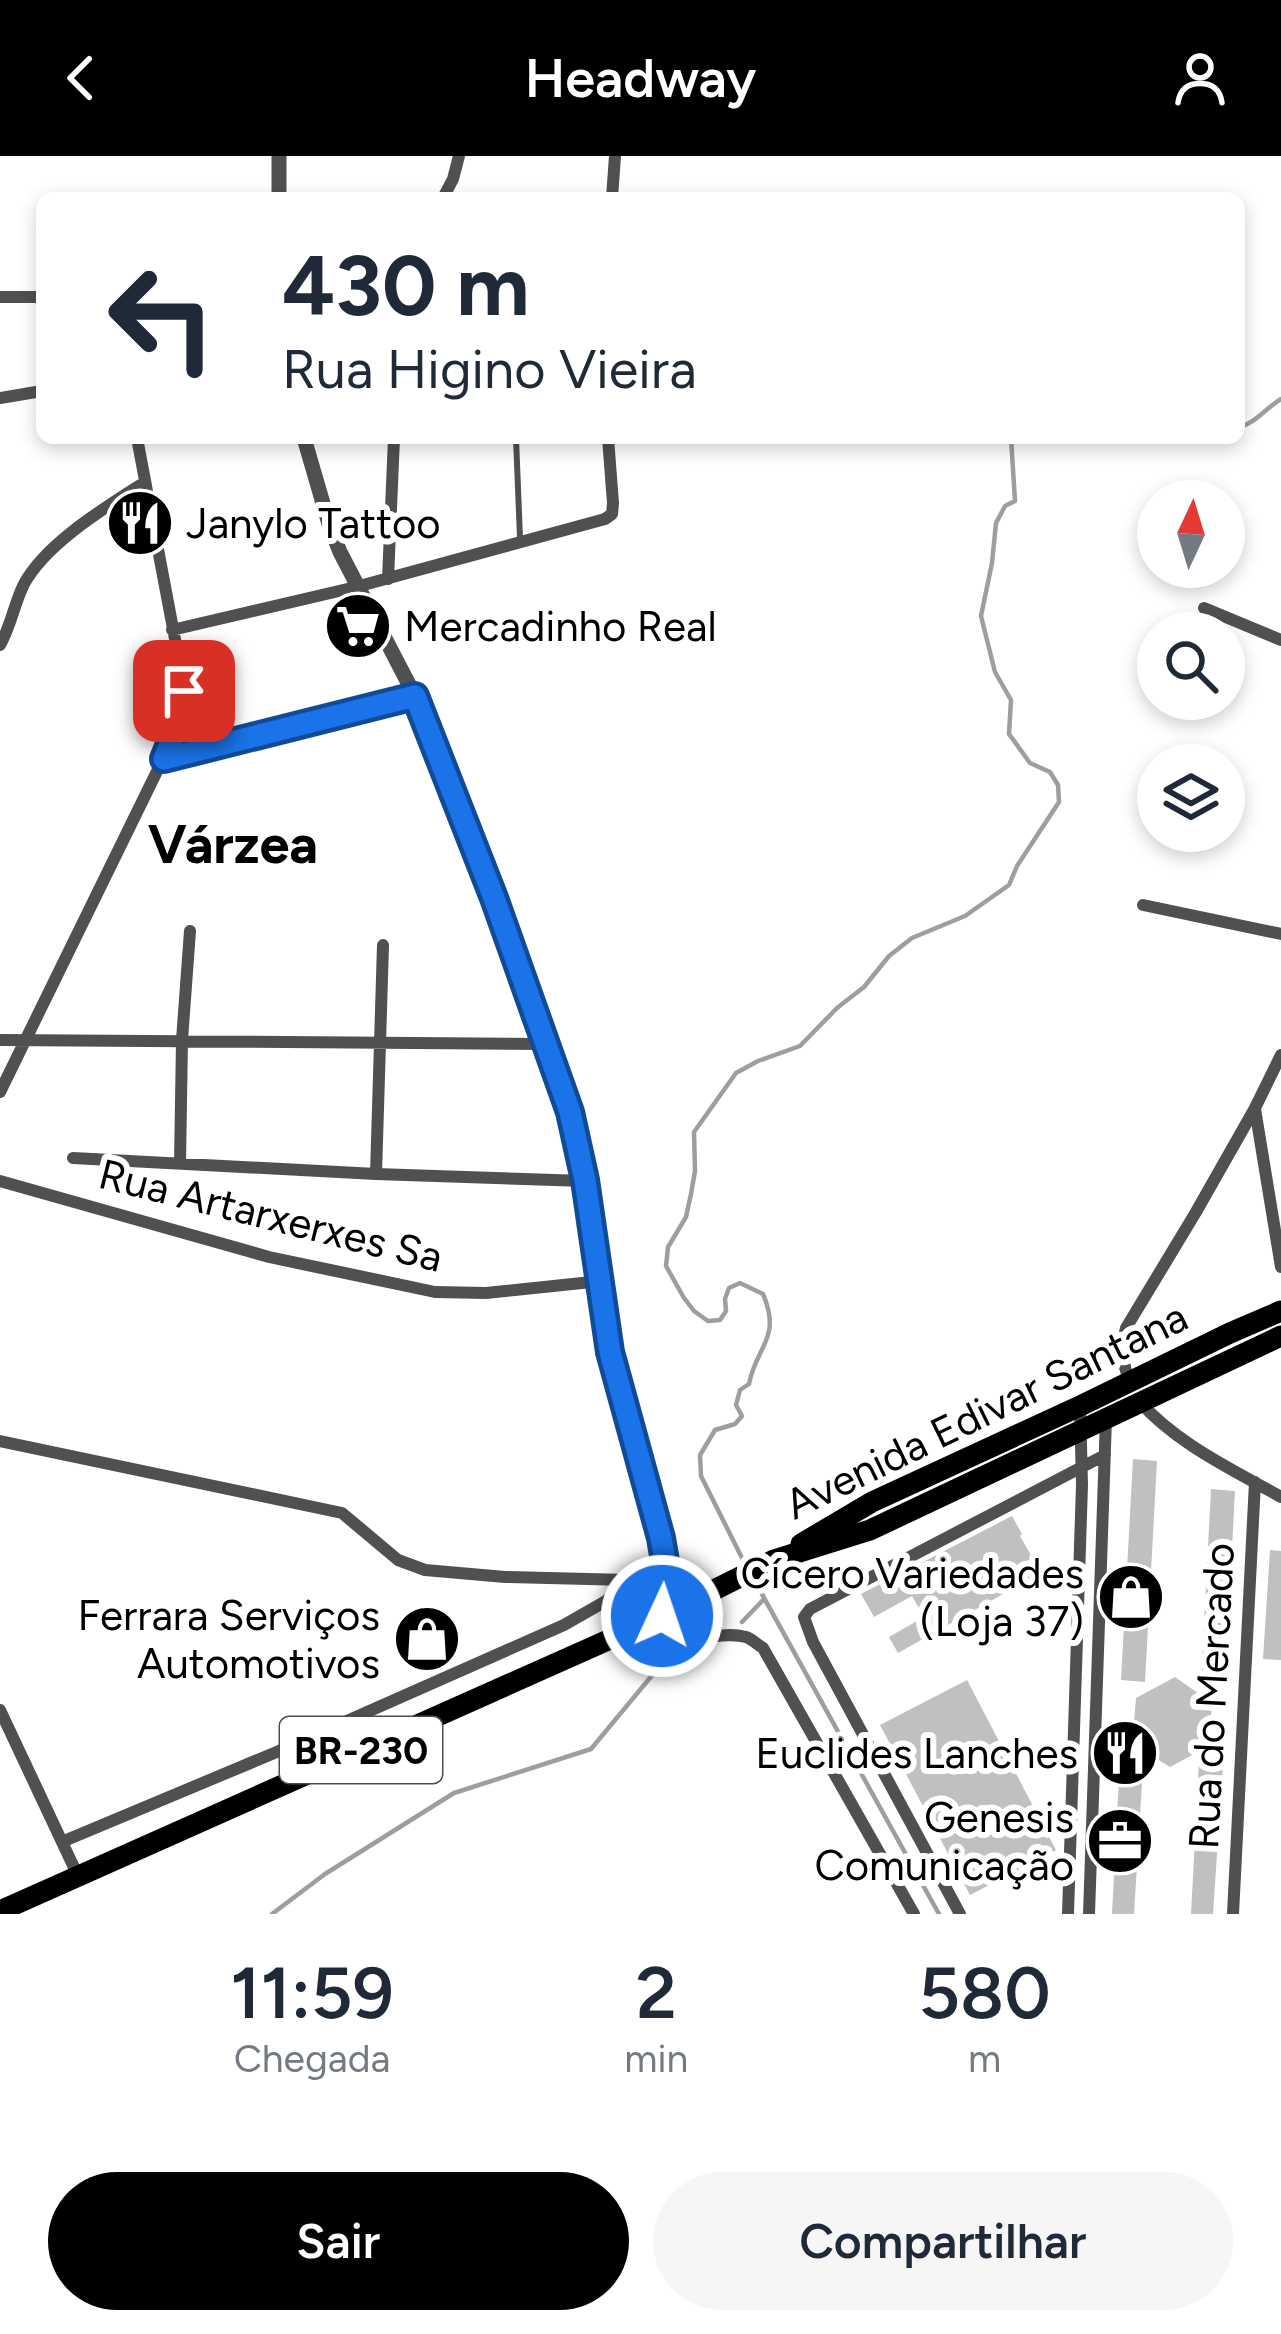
<!DOCTYPE html>
<html lang="pt">
<meta charset="utf-8">
<style>
body{margin:0;font-family:Figtree,sans-serif;background:#f6f6f7;color:#1f2937;height:100vh;display:flex;flex-direction:column;font-size:45px;white-space:nowrap}
*{box-sizing:border-box;margin:0}
p{font-size:39px;color:#747a83}
.icon{flex:none;width:66px;height:66px;fill:none;stroke:currentColor;stroke-width:2;stroke-linecap:round;stroke-linejoin:round}
.map{position:relative;height:1758px;overflow:hidden}
.drawer{display:flex;flex-direction:column;background:#fff;flex:1}
.drawer>*{flex:none}
.banner{position:absolute;left:36px;top:36px;width:1209px;height:252px;border-radius:18px;box-shadow:0 6px 18px #0003;background:#fff;color:#1f2937;overflow:hidden}
.needle{width:78px;rotate:4deg}
.buttons{position:absolute;left:1137px;top:324px;display:grid;gap:24px}
.buttons a{display:grid;place-items:center;width:108px;height:108px;border-radius:50%;background:#fff;box-shadow:0 6px 18px #0003;font-size:60px}
.pin{position:absolute;display:grid;place-items:center;width:102px;height:102px;color:#fff;margin:-51px;border-radius:24px;box-shadow:0 6px 18px #0006}
.me{position:absolute;width:132px;margin:-66px;rotate:3deg;stroke-linejoin:round;filter:drop-shadow(0 0 9px #0008)}
.turn{display:flex;align-items:center;gap:42px;height:252px;padding:0 48px;font-size:54px}
.turn .icon{width:156px;height:156px;stroke-width:2.5}
.turn b{display:block;font-size:84px;line-height:102px}
.eta{display:flex;justify-content:space-evenly;align-items:center;height:204px;text-align:center}
.eta b{font-size:72px;font-weight:600;line-height:84px}
.button{display:flex;gap:24px;margin-top:auto;padding:24px 48px}
.button a{flex:1;height:138px;border-radius:72px;background:#000;color:#fff;font-size:48px;font-weight:600;line-height:138px;text-align:center}
.button a+a{background:#f6f6f7;color:#1f2937}
header{display:flex;justify-content:space-between;align-items:center;height:156px;padding:0 48px;background:#000;color:#fff;font-size:54px;font-weight:600}
.map>svg:first-child{display:block}
.lines{fill:none;stroke-linecap:round;stroke-linejoin:round}
.stream{stroke:#9e9e9e;stroke-width:4.5}
.building{fill:#c0c0c0}
.service{stroke:#505050;stroke-width:6}
.minor{stroke:#505050;stroke-width:12}
.tertiary{stroke:#505050;stroke-width:15}
.trunk{stroke:#000;stroke-width:21}
.route-casing{stroke:#114b97;stroke-width:30}
.route{stroke:#1a73e8;stroke-width:21}
.labels{text-anchor:middle;stroke-width:12;stroke-linejoin:round;paint-order:stroke}
.shield{fill:#fff;stroke:#4c4c4c;stroke-width:3}
.shield-label{font-size:39px;font-weight:bold;fill:#000}
.poi-label{font-size:42px;fill:#000;stroke:#fff;text-anchor:end}
.street-label{font-size:42px;fill:#000;stroke:#fff}
.district-label{font-size:54px;font-weight:bold;fill:#000;stroke:#fff}
</style>
<header><svg class="icon" aria-label="back" viewBox="0 0 24 24"><path d="M15 5l-7 7 7 7"/></svg>Headway<svg class="icon" aria-label="person" viewBox="0 0 24 24"><circle cx="12" cy="8" r="4"/><path d="M4 21q1-7 8-7t8 7"/></svg></header>
<div class="map">
<svg width="1281" height="1758" viewBox="0 0 1281 1758">
<rect width="100%" height="100%" fill="#fff"/>
<g class="lines">
<path class="stream" d="M1239,271c17,-4 27,-19 42,-28
M747,1412l-46,-92 -1,-21 15,-25 20,-6 7,-8 -6,-11 4,-15 9,-6c7,-38 33,-45 14,-90l-23,-11 -11,5 -4,11 1,12 -6,9 -12,1 -14,-10 -10,-13 -18,-32 2,-19 18,-30 5,-23 4,-23 -1,-39 42,-59 22,-12 42,-15 37,-38 27,-21 25,-31 23,-18 53,-22 44,-31 8,-19 42,-64 -1,-17 -8,-13 -20,-9 -21,-29 2,-34 -16,-28 -14,-56 11,-53 4,-40 9,-17 10,-5 -4,-63
M753,1422l186,336
M742,1466l21,-22
M272,1758l53,-40 129,-81 137,-44 73,-88"/>
</g>
<path class="building" d="M1133,1303l24,2 -12,221 -24,-2z
M1211,1333l24,2 -10,194 -24,-2z
M1012,1360l10,18 -2,2 21,37 -143,80 -9,-16 35,-20 -12,-21 -38,21 -13,-23z
M1270,1394l11,1v109l-18,-1z
M1175,1521l37,26 -3,43 -39,21 -26,-16 -10,163h-22l8,-156 11,1 5,-61z
M967,1524l89,170 -86,45 -90,-170z
M1199,1606l24,2 -10,150h-22z"/>
<g class="lines">
<path class="service" d="M516,282l4,100"/>
<path class="minor" d="M443,42l10,-19 6,-23
M612,42l3,-42
M0,141h42
M0,242l42,-7
M388,423l6,-141
M1204,452l77,32
M172,474l184,-43 249,-68 7,-5 1,-11 -5,-65
M0,489c11,-19 14,-41 24,-61 22,-41 82,-77 121,-102
M163,603l252,-63
M1143,749l138,29
M0,884l547,4
M0,936l163,-333c13,-31 24,-55 18,-88l-44,-233
M1255,953l26,158
M73,1002l303,16 209,7
M180,1007l2,-123 8,-109
M376,1018l7,-229
M0,1025l269,76 166,35 51,1 115,-12
M1130,1226c-8,-19 -9,-34 -4,-54l70,-116 59,-104 26,-53
M1139,1245c38,43 93,68 142,96
M0,1285l342,72 56,47 27,10 80,7 123,3 39,-7
M662,1460c23,39 51,12 84,21 6,2 12,8 17,11l151,266
M0,1554l78,166
M64,1685l215,-90 285,-126 42,-24 22,-21
M960,1758l-147,-272 -9,-25 6,-8 295,-154
M1068,1758l14,-429 -2,-79
M1089,1758l17,-496
M1233,1758l22,-432"/>
<path class="tertiary" d="M279,0v42
M304,282l25,86 11,28 75,144 79,202 76,214 15,69 25,171 47,166 7,38 3,32 -5,28"/>
<path class="trunk" d="M801,1388l71,-42 208,-96 150,-73 51,-22
M0,1755l662,-295 112,-56 96,-30 411,-194"/>
</g>
<g class="lines">
<defs>
<path id="route" d="M184,535l-5,31 -15,37 251,-63 79,202 76,214 15,68 25,172 51,186 6,35 -5,43"/>
</defs>
<use href="#route" class="route-casing"/>
<use href="#route" class="route"/>
</g>
<defs>
<symbol id="restaurant-disc" viewBox="-11 -11 22 22"><circle r="9.5" fill="#000" stroke="#fff"/><path d="M-5-6h1v4h1v-4h1v4h1v-4h1v5L-1.5 .5V6h-2V.5L-5-1ZM5-6V6H3V1.5H1.5Q1.5-4 5-6Z" fill="#fff"/></symbol>
<symbol id="supermarket-disc" viewBox="-11 -11 22 22"><circle r="9.5" fill="#000" stroke="#fff"/><path d="M-6-5.5h2.5l.6 2H6L4.5 2H-2.5L-4.4-4H-6ZM-1.5 3.2a1.3 1.3 0 1 0 .1 0ZM3 3.2a1.3 1.3 0 1 0 .1 0Z" fill="#fff"/></symbol>
<symbol id="shop-disc" viewBox="-11 -11 22 22"><circle r="9.5" fill="#000" stroke="#fff"/><path d="M-5-2.5h2.3a2.7 3.5 0 0 1 5.4 0H5L5.5 6h-11ZM-1.5-2.5h3a1.5 2.3 0 0 0-3 0Z" fill="#fff"/></symbol>
<symbol id="office-disc" viewBox="-11 -11 22 22"><circle r="9.5" fill="#000" stroke="#fff"/><path d="M-6-3h4V-5.5h4V-3h4V5H-6ZM-1-4.5V-3h2v-1.5ZM-6 0V1H6V0Z" fill="#fff"/></symbol>
</defs>
<g fill-rule="evenodd">
<use href="#restaurant-disc" x="102" y="329" width="76" height="76"/>
<use href="#supermarket-disc" x="320" y="432" width="76" height="76"/>
<use href="#shop-disc" x="1093" y="1403" width="76" height="76"/>
<use href="#shop-disc" x="389" y="1445" width="76" height="76"/>
<use href="#restaurant-disc" x="1087" y="1559" width="76" height="76"/>
<use href="#office-disc" x="1082" y="1647" width="76" height="76"/>
</g>
<g class="labels">
<rect class="shield" x="280" y="1561" width="162" height="66" rx="9"/>
<g class="shield-label">
<text x="361" y="1608">BR-230</text>
</g>
<g class="poi-label">
<text x="186" y="382" text-anchor="start">Janylo Tattoo</text>
<text x="404" y="485" text-anchor="start">Mercadinho Real</text>
<text x="1084" y="1432">Cícero Variedades<tspan x="1084" dy="48">(Loja 37)</tspan></text>
<text x="380" y="1474">Ferrara Serviços<tspan x="380" dy="48">Automotivos</tspan></text>
<text x="1078" y="1612">Euclides Lanches</text>
<text x="1074" y="1676">Genesis<tspan x="1074" dy="48">Comunicação</tspan></text>
</g>
<g class="street-label">
<text transform="translate(271 1059) rotate(14)" y="15">Rua Artarxerxes Sa</text>
<text transform="translate(986 1254) rotate(-26)" y="15">Avenida Edivar Santana</text>
<text transform="translate(1211 1540) rotate(-87)" y="15">Rua do Mercado</text>
</g>
<g class="district-label">
<text x="233" y="707">Várzea</text>
</g>
</g>
</svg>
<div class="buttons">
<a><svg class="needle" viewBox="-14 -14 28 28"><path d="M0-13l5 13h-10z" fill="#e53935"/><path d="M0 13l5-13h-10z" fill="#747a83"/></svg></a>
<a><svg class="icon" aria-label="search" viewBox="0 0 24 24"><circle cx="10" cy="10" r="6"/><path d="M15 15l6 6"/></svg></a>
<a><svg class="icon" aria-label="layers" viewBox="0 0 24 24"><path d="M12 4l9 5-9 5-9-5zM3 14l9 5 9-5"/></svg></a>
</div>
<div class="pin" style="left:184px;top:535px;background:#d93025"><svg class="icon" aria-label="arrive" viewBox="0 0 24 24"><path d="M6 21V4h12l-3 4 3 4H6"/></svg></div>
<svg class="me" style="left:662px;top:1460px" viewBox="-20 -20 40 40"><circle r="17" fill="#1a73e8" stroke="#fff" stroke-width="3"/><path d="M0-11L8 9 0 5-8 9z" fill="#fff"/></svg>
<div class="banner">
<div class="turn"><svg class="icon" aria-label="left" viewBox="0 0 24 24"><path d="M17 20v-9H6M10 6l-5 5 5 5"/></svg><div><b>430 m</b>Rua Higino Vieira</div></div>
</div>
</div>
<section class="drawer">
<div class="eta">
<div><b>11:59</b><p>Chegada</p></div>
<div><b>2</b><p>min</p></div>
<div><b>580</b><p>m</p></div>
</div>
<div class="button"><a>Sair</a><a>Compartilhar</a></div>
</section>
